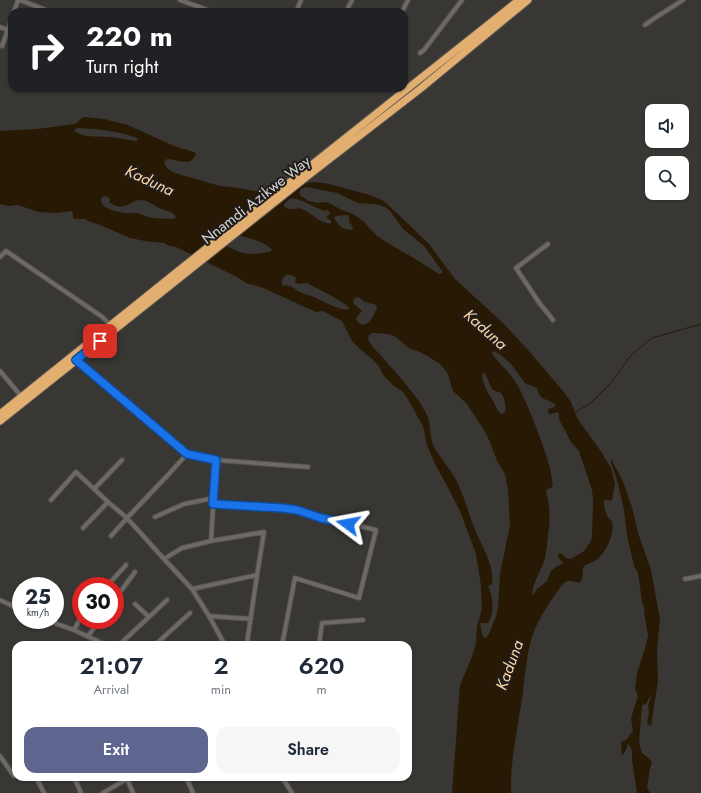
<!DOCTYPE html>
<style>
body{margin:0;font-family:Jost,sans-serif;background:#f6f6f7;color:#1f2937;height:100vh;display:flex;flex-direction:column;font-size:15px;white-space:nowrap}
*{box-sizing:border-box;margin:0}
p{font-size:13px;color:#747a83}
.icon{flex:none;width:22px;height:22px;fill:none;stroke:currentColor;stroke-width:2;stroke-linecap:round;stroke-linejoin:round}
.map{position:relative;flex:1;overflow:hidden}
.details{position:absolute;left:12px;top:641px;width:400px;height:140px;display:flex;flex-direction:column;background:#fff;border-radius:12px;box-shadow:0 1px 3px #0004}
.details>*{flex:none}
.top-card{position:absolute;left:8px;top:8px;width:400px;height:84px;border-radius:12px;box-shadow:0 1px 3px #0004;background:#202124;color:#fff;overflow:hidden}
.fabs{position:absolute;left:645px;top:104px;display:grid;gap:8px}
.fabs a{display:grid;place-items:center;width:44px;height:44px;border-radius:8px;background:#fff;box-shadow:0 1px 3px #0004;font-size:20px}
.speed{position:absolute;left:12px;top:577px;display:flex;gap:8px;font-size:20px;font-weight:700;text-align:center}
.speed>*{display:grid;place-content:center;width:52px;height:52px;border-radius:50%;background:#fff;box-shadow:0 1px 3px #0004;line-height:1}
.speed small{font-size:10px;font-weight:400}
.speed .limit{border:6px solid #d22;background:#fff;color:#111}
.pin{position:absolute;display:grid;place-items:center;width:34px;height:34px;color:#fff;margin:-17px;border-radius:8px;box-shadow:0 2px 6px #0006}
.me{position:absolute;width:44px;margin:-22px;rotate:283deg;stroke-linejoin:round;filter:drop-shadow(0 0 3px #0008)}
.turn{display:flex;align-items:center;gap:14px;height:84px;padding:0 12px;font-size:18px}
.turn .icon{width:52px;height:52px;stroke-width:2.5}
.turn b{display:block;font-size:28px;line-height:34px}
.eta{display:flex;justify-content:space-evenly;align-items:center;height:68px;text-align:center}
.eta b{font-size:24px;font-weight:600;line-height:28px}
.cta{display:flex;gap:8px;margin-top:auto;padding:8px 12px}
.cta a{flex:1;height:46px;border-radius:12px;background:#5e658f;color:#fff;font-size:16px;font-weight:600;line-height:46px;text-align:center}
.cta a+a{background:#f6f6f7;color:#1f2937}
.map>svg:first-child{display:block}
.water{fill:#281905;fill-rule:evenodd}
.lines{fill:none;stroke-linecap:round;stroke-linejoin:round}
.stream{stroke:#281905;stroke-width:1}
.street-casing{stroke:#585552;stroke-width:5.5}
.highway-casing{stroke:#585552;stroke-width:9}
.street{stroke:#6d6a66;stroke-width:3.5}
.highway{stroke:#e3af70;stroke-width:7}
.route-casing{stroke:#114b97;stroke-width:10}
.route{stroke:#1a73e8;stroke-width:7}
.labels{text-anchor:middle;stroke-width:4;stroke-linejoin:round;paint-order:stroke}
.street-label{font-size:15px;fill:#d7d5d3;stroke:#201e1d}
.water-label{font-size:16px;font-style:italic;fill:#fed5a4;stroke:#201e1d}
</style>
<div class="map">
<svg width="701" height="793" viewBox="0 0 701 793">
<rect width="100%" height="100%" fill="#393734"/>
<path class="water" d="M84,117l20,2 24,6 46,21 20,6 2,2c-5,14 -19,5 -29,5l-3,3 1,3 2,3 4,3 4,2 45,13 19,2 16,3 13,1 15,-3 25,-6 8,-1 13,2 41,11 14,6 16,15 29,28 26,35 47,43 26,28 36,42 7,10 6,16 23,32 11,18 4,16 -3,16 -2,1 -5,-2c-2,5 0,13 3,18 1,2 3,3 4,5 3,11 -6,30 -14,37 -4,3 -10,4 -14,7 -3,6 1,12 -5,17 -9,-3 -12,-4 -18,3 -10,15 -22,31 -28,48 -7,21 -8,43 -11,65 -5,31 -12,64 -11,94h-59l8,-108 12,-28 4,-14 1,-16 5,-19 -1,-22 -5,-32 -16,-43 -15,-29 -10,-18 -8,-19 -4,-19 -17,-30 -4,-5 -8,-5 -10,-10 -6,-11 -6,-6 -11,-9 -9,-9 -10,-20 -17,-9 -1,-1 -8,1 -55,-25 -15,-4 -9,-6 -61,-30 -6,-1 -6,-3 -19,-2 -15,-3 -32,-14 -8,-2 -5,-3h-10l-2,-1v-5l-2,-2 -14,2 -19,-1 -20,-7 -10,1 -8,-2v-73l37,-2 37,-5c4,-1 6,-6 10,-7zM78,128c20,1 40,3 59,10l1,2 -2,1c-9,-2 -18,-3 -26,-4 -9,-1 -29,1 -35,-6v-2zM306,187l31,6 21,10 16,1 6,1 5,2 5,4 13,18 21,17 18,25v2l-3,1 -27,-17 -21,-12 -14,-9 -14,-15 -8,-6 -13,-5 -15,-8 -9,1 -9,-2 -8,-5 -2,-3c1,-4 4,-5 7,-6zM106,196l4,3 -1,3c17,12 18,-2 33,-2 8,1 13,7 20,9 6,2 11,3 14,8l-2,2c-9,-1 -18,0 -26,-2 -4,-1 -8,-4 -12,-4 0,0 -5,0 -6,0 -8,0 -34,-4 -28,-16zM291,198c11,1 23,9 33,13l4,-1 2,3v1l-3,2 -1,1 5,4v2c-10,2 -19,-10 -29,-14 -7,-2 -12,3 -18,-3v-2zM348,215l1,2v5l4,5 -1,3c-10,-1 -13,-3 -18,-13l2,-1zM219,229c5,0 10,3 15,5 11,4 30,6 38,16l-1,1c-20,5 -28,4 -46,-6 -4,-3 -9,-5 -13,-9v-2zM286,275c4,-1 7,0 10,3l-1,5 5,1 5,-1h2c12,7 36,17 43,26 -10,3 -29,-9 -38,-13 -4,-1 -8,-2 -12,-4 -6,-3 -9,-8 -17,-6l-1,-1c-1,-4 1,-8 4,-10zM358,297l7,5 11,3 1,2c-1,3 -5,13 -8,15 -6,5 -11,2 -13,-4l6,-7 -8,-7 -1,-3 2,-3zM372,333l16,1 8,3 14,12 7,2 9,4 14,9 8,10 5,17 13,12 18,27 6,12 7,19 8,13 3,16 2,35 -10,49 -2,33 -2,9 -7,18 -3,4 -3,-1 -3,-14h8c7,-11 5,-26 0,-37l4,-2c3,-20 -12,-40 -18,-57 -7,-17 -10,-33 -19,-49 -6,-11 -16,-21 -22,-33 -3,-8 -2,-16 -4,-24 -2,-11 -14,-25 -21,-34 -8,-10 -17,-20 -26,-30 -4,-5 -10,-10 -13,-16 -1,-3 -1,-3 0,-6zM494,351l8,5 9,8 14,19 12,5c3,13 9,10 18,16l1,1 -1,2 -7,2v4l3,1 6,-2c3,2 1,6 3,9l11,21 8,9 13,39 1,11 -1,35 -1,5 -7,10 -13,8 -5,-1 -5,-5 -2,1 -1,3 5,6v1l-6,2 -6,5 -4,10 -10,8 -5,7c0,-13 10,-26 13,-38 1,-4 1,-9 2,-13 2,-20 5,-32 -1,-53l1,-2 5,-3c5,-13 -26,-87 -34,-101 -7,-12 -17,-21 -26,-32v-2zM482,373l3,1c3,4 4,11 7,15 3,3 6,2 9,4 3,2 6,16 4,19 -1,1 -2,1 -3,2 -5,-3 -5,-6 -8,-11 -5,-9 -12,-19 -12,-30z
M611,459l11,20 10,28 6,26 13,37 9,49 -3,32 1,30 -7,45 -4,-3 2,-11 -1,-6 4,-13 -6,11 -4,1 -3,38 3,10 6,5 4,4 -2,6 -3,20 3,5h-13l-5,-33v-10l-4,-7 -2,7 -4,6 -1,-14 5,-2 7,-9 -2,-13 7,-22 -3,-7 2,-16 9,-28 2,-10 -3,-16 -1,-12 -2,-5 -4,-29 -4,-7 -7,-30 -3,-26 -7,-30 -6,-17z"/>
<g class="lines">
<path class="stream" d="M575,413l17,-11 19,-19 20,-28 21,-17 49,-14"/>
<defs>
<path id="street" d="M20,0l31,12
M180,0l33,12
M14,12l4,-12
M296,12l5,-12
M346,12l6,-12
M402,12l6,-12
M645,25c12,-9 26,-17 38,-25
M0,27l8,3
M2,46l10,-28
M420,53l4,-3 38,-50
M548,244l-32,24 24,36 10,12 3,4
M0,257l6,-6 95,65 10,9
M76,360l111,94 29,6
M0,371l21,25
M94,489l28,-29
M51,500l25,-28 32,30 -25,26
M108,502l19,16 -16,18
M213,504l69,4 15,2 24,7 55,13 -17,68 -64,-20 -13,67
M155,517l29,-13 30,-6
M211,541l5,-81 92,7
M164,559l-37,-41 40,-42 20,-22
M685,579l16,-3
M107,586l19,-21
M192,589l65,-14 -10,68
M115,599l20,-27
M0,600l21,10
M209,616l16,29
M149,617l18,-17
M251,619l-42,-3 -17,-27 -28,-30 18,-11 29,-7 53,-9 -7,43
M46,620l28,10 32,15
M74,630l7,-13
M88,636l12,-16
M119,645l30,-28 -14,-13
M155,645l35,-32
M241,645l6,-2 27,2
M319,645l3,-22 41,-3
M0,756l14,20 2,-1
M36,777l8,16
M74,777l7,16
M186,777l7,16
M282,777l10,16
M127,779l6,14
M103,793l27,-16"/>
<path id="highway" d="M0,414l178,-143 341,-271
M0,421l305,-243 115,-89 108,-89"/>
</defs>
<use href="#street" class="street-casing"/>
<use href="#highway" class="highway-casing"/>
<use href="#street" class="street"/>
<use href="#highway" class="highway"/>
</g>
<g class="lines">
<defs>
<path id="route" d="M100,341l-24,19 111,94 29,6 -3,44 69,4 15,2 24,8 27,6"/>
</defs>
<use href="#route" class="route-casing"/>
<use href="#route" class="route"/>
</g>
<g class="labels">
<g class="street-label">
<text transform="translate(256 200) rotate(-38)" y="5">Nnamdi Azikwe Way</text>
</g>
<g class="water-label">
<text transform="translate(150 180) rotate(25)" y="6">Kaduna</text>
<text transform="translate(486 329) rotate(42)" y="6">Kaduna</text>
<text transform="translate(509 665) rotate(-70)" y="6">Kaduna</text>
</g>
</g>
</svg>
<div class="fabs">
<a><svg class="icon" aria-label="sound" viewBox="0 0 24 24"><path d="M4 9h4l5-4v14l-5-4H4zM17 9q2 3 0 6"/></svg></a>
<a><svg class="icon" aria-label="search" viewBox="0 0 24 24"><circle cx="10" cy="10" r="6"/><path d="M15 15l6 6"/></svg></a>
</div>
<div class="speed"><div>25<small>km/h</small></div><div class="limit">30</div></div>
<div class="pin" style="left:100px;top:341px;background:#d93025"><svg class="icon" aria-label="arrive" viewBox="0 0 24 24"><path d="M6 21V4h12l-3 4 3 4H6"/></svg></div>
<svg class="me" style="left:348px;top:524px" viewBox="-20 -20 40 40"><path d="M0-17L14 15 0 8-14 15z" fill="#1a73e8" stroke="#fff" stroke-width="4"/></svg>
<div class="top-card">
<div class="turn"><svg class="icon" aria-label="right" viewBox="0 0 24 24"><path d="M7 20v-9h11M14 6l5 5-5 5"/></svg><div><b>220 m</b>Turn right</div></div>
</div>
<section class="details">
<div class="eta">
<div><b>21:07</b><p>Arrival</p></div>
<div><b>2</b><p>min</p></div>
<div><b>620</b><p>m</p></div>
</div>
<div class="cta"><a>Exit</a><a>Share</a></div>
</section>
</div>
